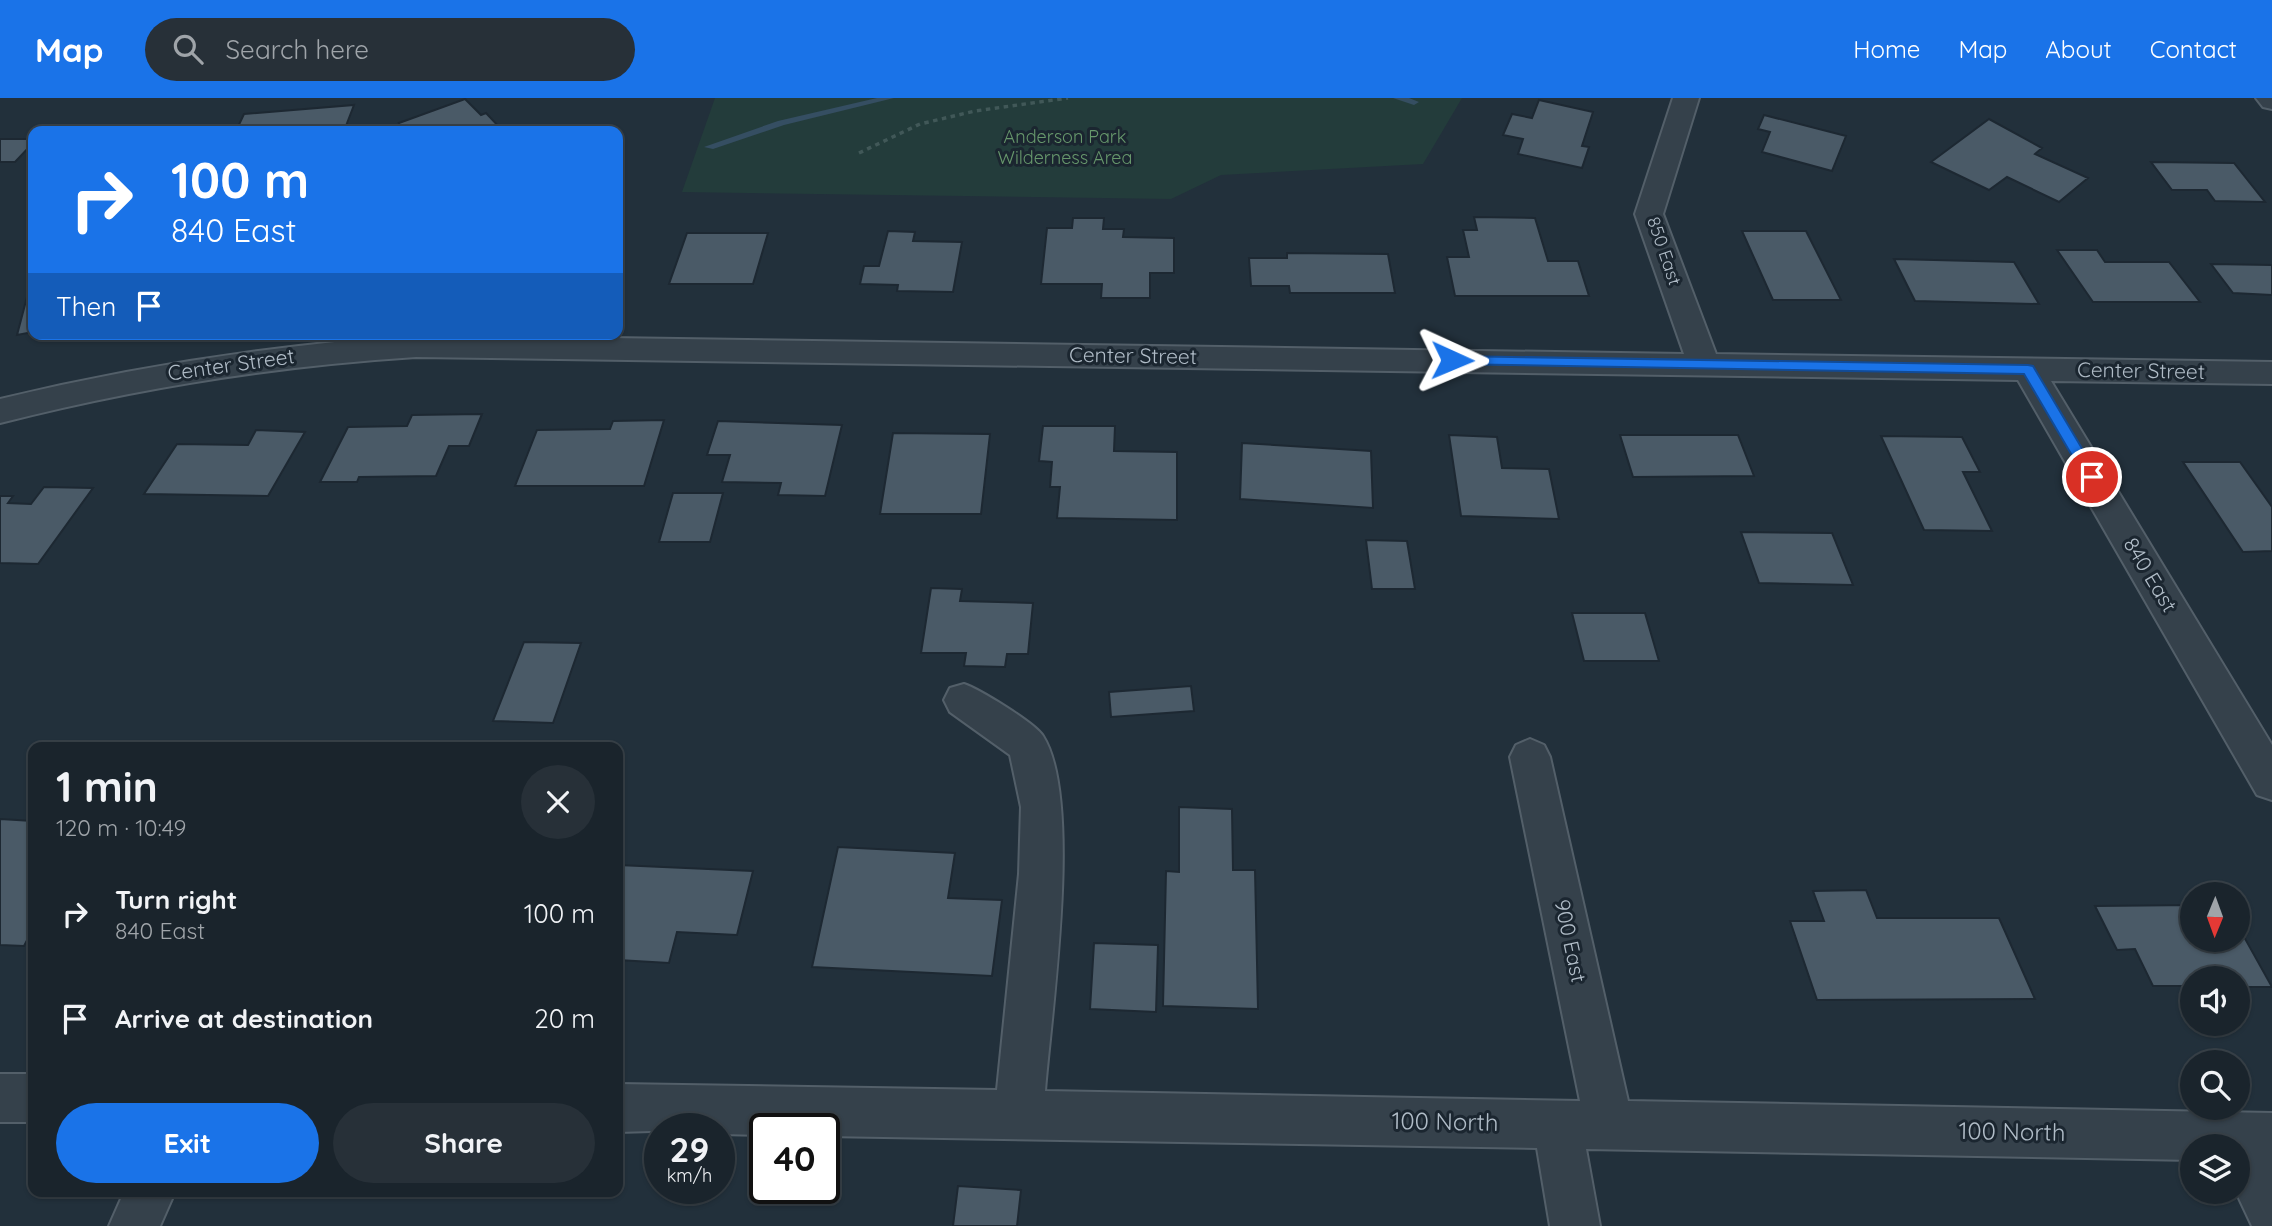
<!DOCTYPE html>
<meta charset="utf-8">
<style>
body{margin:0;font-family:Quicksand,sans-serif;background:#273038;color:#f1f3f6;height:100vh;display:flex;flex-direction:column;font-size:26px;white-space:nowrap}
*{box-sizing:border-box;margin:0}
p{font-size:23px;color:#9fa4a9}
.icon{flex:none;width:38px;height:38px;fill:none;stroke:currentColor;stroke-width:2;stroke-linecap:round;stroke-linejoin:round}
.map{position:relative;flex:1;overflow:hidden}
.details{position:absolute;left:28px;top:644px;width:595px;height:455px;display:flex;flex-direction:column;background:#1a242c;border-radius:14px;box-shadow:0 2px 5px #0004,0 0 0 2px #384148}
.details>*{flex:none}
.guide{position:absolute;left:28px;top:28px;width:595px;height:214px;border-radius:14px;box-shadow:0 2px 5px #0004,0 0 0 2px #384148;background:#1a73e8;color:#fff;overflow:hidden}
.needle{width:46px;rotate:181deg}
.buttons{position:absolute;left:2180px;top:784px;display:grid;gap:14px}
.buttons a{display:grid;place-items:center;width:70px;height:70px;border-radius:50%;background:#1a242c;box-shadow:0 2px 5px #0004,0 0 0 2px #384148;font-size:35px}
.speed{position:absolute;left:644px;top:1015px;display:flex;gap:14px;font-size:35px;font-weight:700;text-align:center}
.speed>*{display:grid;place-content:center;width:91px;height:91px;border-radius:50%;background:#1a242c;box-shadow:0 2px 5px #0004,0 0 0 2px #384148;line-height:1}
.speed small{font-size:18px;font-weight:400}
.speed .limit{border:4px solid #111;border-radius:10px;background:#fff;color:#111}
.pin{position:absolute;display:grid;place-items:center;width:60px;height:60px;color:#fff;margin:-30px;border:4px solid #fff;border-radius:50%;box-shadow:0 2px 7px #0007}
.me{position:absolute;width:77px;margin:-38px;rotate:91deg;stroke-linejoin:round;filter:drop-shadow(0 0 5px #0008)}
.turn{display:flex;align-items:center;gap:24px;height:147px;padding:0 28px;font-size:32px}
.turn .icon{width:91px;height:91px;stroke-width:2.5}
.turn b{display:block;font-size:49px;line-height:60px}
.then{display:flex;align-items:center;height:66px;padding:0 28px;background:#0003;gap:14px;font-size:26px}
.round{display:grid;place-items:center;flex:none;width:74px;height:74px;border-radius:37px;background:#273038}
.head{display:flex;align-items:center;justify-content:space-between;height:119px;padding:0 28px}
h1{font-size:42px;font-weight:700;line-height:52px}
.primary-button{display:flex;gap:14px;margin-top:auto;padding:14px 28px}
.primary-button a{flex:1;height:80px;border-radius:42px;background:#1a73e8;color:#fff;font-size:28px;font-weight:700;line-height:80px;text-align:center}
.primary-button a+a{background:#273038;color:#f1f3f6}
ul{padding:0;list-style:none}
li{display:flex;align-items:center;gap:21px;height:105px;padding:0 28px}
li div{flex:1}
li b{display:block;font-size:26px}
li em{font-style:normal}
header{display:flex;align-items:center;gap:42px;box-sizing:border-box;height:98px;padding:0 35px;background:#1a73e8;color:#fff}
header strong{font-size:33px}
nav{display:flex;gap:38px;margin-inline-start:auto;font-size:24px}
.search{width:490px;height:63px;background:#273038;display:flex;align-items:center;gap:18px;box-sizing:border-box;padding:0 24px;border-radius:38px;color:#9fa4a9;font-size:26px}
.map>svg:first-child{display:block}
.green{fill:#233c3b}
.lines{fill:none;stroke-linecap:round;stroke-linejoin:round}
.stream{fill:#354e62;fill-rule:evenodd}
.building{fill:#4a5a67;stroke:#1d2832;stroke-width:2}
.minor-casing{stroke:#535f69;stroke-width:4}
.path{stroke:#415858;stroke-width:3.5;stroke-dasharray:4.5 4.5;stroke-linecap:butt}
.minor{fill:#35414b;fill-rule:evenodd}
.route{fill:#1a73e8;stroke:#114b97;stroke-width:2}
.labels{text-anchor:middle;stroke-width:6;stroke-linejoin:round;paint-order:stroke}
.far-park-label{font-size:18px;fill:#67986c;stroke:#1b2630}
.far-street-label{font-size:18px;fill:#b0bcc7;stroke:#1b2630}
.street-label{font-size:21px;fill:#b0bcc7;stroke:#1b2630}
.near-street-label{font-size:24px;fill:#b0bcc7;stroke:#1b2630}
</style>
<header>
<strong>Map</strong>
<div class="search"><svg class="icon" aria-label="search" viewBox="0 0 24 24"><circle cx="10" cy="10" r="6"/><path d="M15 15l6 6"/></svg>Search here</div>
<nav><a>Home</a><a>Map</a><a>About</a><a>Contact</a></nav>
</header>
<div class="map">
<svg width="2272" height="1128" viewBox="0 0 2272 1128">
<rect width="100%" height="100%" fill="#22303b"/>
<path class="green" d="M715,0h747l-39,66 -202,11 -50,24 -489,-7z"/>
<g class="lines">
<path class="stream" d="M877,0h17l-110,27 -71,24 -9,-2 74,-26z
M1393,0h16l10,4 -5,3z"/>
</g>
<path class="building" d="M465,1l16,16 5,-2 17,18h-96l-8,-8z
M1539,2l54,12 -11,34 7,1 -7,21 -64,-14 5,-15 -20,-4 9,-21 20,4z
M354,7l-10,26h-108l8,-17z
M1764,17l82,21 -14,35 -70,-19 8,-20 -12,-3z
M1989,21l53,29 -7,6 53,24 -29,24 -52,-25 -18,13 -58,-28z
M0,41h33v4l-18,19h-15z
M2151,64l83,1 31,39 -50,-1 -8,-11h-35z
M1474,119l61,1 13,43h30l11,35h-134l-8,-39h22l-6,-27h14z
M1073,120h31l-1,11h21l-1,8 51,1v35h-24v25h-49l1,-14h-61l6,-56h25z
M888,133l27,1 -2,9 49,1 -9,50 -56,-1 1,-6 -38,-1 4,-18h15z
M1742,133h64l35,69h-68z
M687,135h81l-15,51h-84z
M2057,152h40l8,12h64l31,40h-107z
M1287,155l101,1 7,39h-105l-1,-7h-38l-2,-28h38z
M1894,161l120,3 25,42 -124,-3z
M2211,166l61,1v30l-39,-2z
M33,197v37l-16,3 10,-38z
M482,316l-13,32h-20l-13,30 -77,1 -2,5h-37l28,-55 59,-1 5,-11z
M664,322l-20,66h-129l22,-56 73,-1 3,-8z
M718,323l124,4 -17,71 -47,-1 3,-12 -59,-1 8,-27h-23z
M1043,328h72l-1,25 63,1v68l-120,-2 3,-31h-10l2,-25 -13,-1z
M256,332l49,2 -37,64 -124,-2 33,-50 71,1z
M893,335l97,1 -9,80h-101z
M1449,337l48,2 5,31 47,1 10,50 -98,-3z
M1620,337h118l16,41 -121,1z
M1881,338l81,1 18,35h-17l29,59 -68,-1z
M1242,345l129,8 2,57 -133,-9z
M2183,364h57l32,45v44l-29,1z
M44,389l49,1 -55,76 -38,-1v-67h13l-5,7 23,1z
M673,395h50l-13,49h-51z
M1741,434l91,1 21,52 -94,-2z
M1366,442l41,1 8,48h-43z
M931,490l31,1 -2,12 73,2 -5,51h-21l-2,13 -41,-1 2,-13h-45z
M1572,515h73l14,48h-75z
M524,544l57,1 -28,80 -60,-2z
M1191,588l3,25 -83,6 -2,-25z
M1179,709l53,2 1,61h22l3,139 -95,-3 3,-135 13,1z
M0,721l33,2v108l-9,17 -24,-1z
M838,749l117,6 -7,45 54,2 -10,76 -180,-9z
M618,767l135,6 -16,64 -60,-3 -8,31 -51,-3z
M1866,792l11,28h122l36,81 -218,1 -27,-79h34l-11,-30z
M2193,807v35h45v-14l34,61h-34v-9h-45v14l-4,-6h-36l-18,-37 -18,1 -22,-44z
M1094,845l64,2 -2,67 -66,-3z
M958,1088l63,4 -4,36h-64z"/>
<g class="lines">
<defs>
<path id="minor" d="M1673,0h26l-36,116 53,140 556,8v22l-221,-3 221,364v55l-15,-5 -239,-415 -1602,-23c-141,9 -279,31 -416,66v-24c137,-33 275,-54 416,-64l1268,19 -49,-140z
M2256,0h16v11l-9,-2z
M964,586c15,5 71,39 79,52 40,63 8,277 2,355l535,10 -70,-344 6,-12 14,-6 14,6 6,12 78,344 644,12v113h-20l-16,-34 2,-46h-45v14l-607,-11 14,77h-50l-13,-78 -713,-12v-7h-59v6l-46,-1v-5l-101,3v-48l379,6 22,-216 2,-67 -11,-52 -60,-43 -6,-12 6,-12z
M0,976h33v48h-33z
M124,1094h51l-15,34h-51z"/>
</defs>
<use href="#minor" class="minor-casing"/>
<path class="path" d="M859,55l61,-29 55,-13 93,-13"/>
<use href="#minor" class="minor"/>
</g>
<path class="route" d="M1452,258l576,9 5,1 66,111 -7,6 -5,-2 -63,-107 -576,-10 -2,-4z"/>
<g class="labels">
<g class="far-park-label">
<text x="1065" y="45">Anderson Park<tspan x="1065" dy="21">Wilderness Area</tspan></text>
</g>
<g class="far-street-label">
<text transform="translate(1664 153) rotate(71)" y="6">850 East</text>
</g>
<g class="street-label">
<text transform="translate(1133 258) rotate(1)" y="7">Center Street</text>
<text transform="translate(231 267) rotate(-8)" y="7">Center Street</text>
<text transform="translate(2141 273) rotate(1)" y="7">Center Street</text>
<text transform="translate(2150 477) rotate(59)" y="7">840 East</text>
<text transform="translate(1570 843) rotate(78)" y="7">900 East</text>
</g>
<g class="near-street-label">
<text transform="translate(1445 1024) rotate(1)" y="8">100 North</text>
<text transform="translate(2012 1034) rotate(1)" y="8">100 North</text>
</g>
</g>
</svg>
<div class="buttons">
<a><svg class="needle" viewBox="-14 -14 28 28"><path d="M0-13l5 13h-10z" fill="#e53935"/><path d="M0 13l5-13h-10z" fill="#9fa4a9"/></svg></a>
<a><svg class="icon" aria-label="sound" viewBox="0 0 24 24"><path d="M4 9h4l5-4v14l-5-4H4zM17 9q2 3 0 6"/></svg></a>
<a><svg class="icon" aria-label="search" viewBox="0 0 24 24"><circle cx="10" cy="10" r="6"/><path d="M15 15l6 6"/></svg></a>
<a><svg class="icon" aria-label="layers" viewBox="0 0 24 24"><path d="M12 4l9 5-9 5-9-5zM3 14l9 5 9-5"/></svg></a>
</div>
<div class="speed"><div>29<small>km/h</small></div><div class="limit">40</div></div>
<div class="pin" style="left:2092px;top:379px;background:#d93025"><svg class="icon" aria-label="arrive" viewBox="0 0 24 24"><path d="M6 21V4h12l-3 4 3 4H6"/></svg></div>
<svg class="me" style="left:1452px;top:262px" viewBox="-20 -20 40 40"><path d="M0-17L14 15 0 8-14 15z" fill="#1a73e8" stroke="#fff" stroke-width="4"/></svg>
<div class="guide">
<div class="turn"><svg class="icon" aria-label="right" viewBox="0 0 24 24"><path d="M7 20v-9h11M14 6l5 5-5 5"/></svg><div><b>100 m</b>840 East</div></div>
<div class="then">Then<svg class="icon" aria-label="arrive" viewBox="0 0 24 24"><path d="M6 21V4h12l-3 4 3 4H6"/></svg></div>
</div>
<section class="details">
<div class="head"><div><h1>1 min</h1><p>120 m · 10:49</p></div><a class="round"><svg class="icon" aria-label="close" viewBox="0 0 24 24"><path d="M6 6l12 12M18 6L6 18"/></svg></a></div>
<ul>
<li><svg class="icon" aria-label="right" viewBox="0 0 24 24"><path d="M7 20v-9h11M14 6l5 5-5 5"/></svg><div><b>Turn right</b><p>840 East</p></div><em>100 m</em></li>
<li><svg class="icon" aria-label="arrive" viewBox="0 0 24 24"><path d="M6 21V4h12l-3 4 3 4H6"/></svg><div><b>Arrive at destination</b></div><em>20 m</em></li>
</ul>
<div class="primary-button"><a>Exit</a><a>Share</a></div>
</section>
</div>
